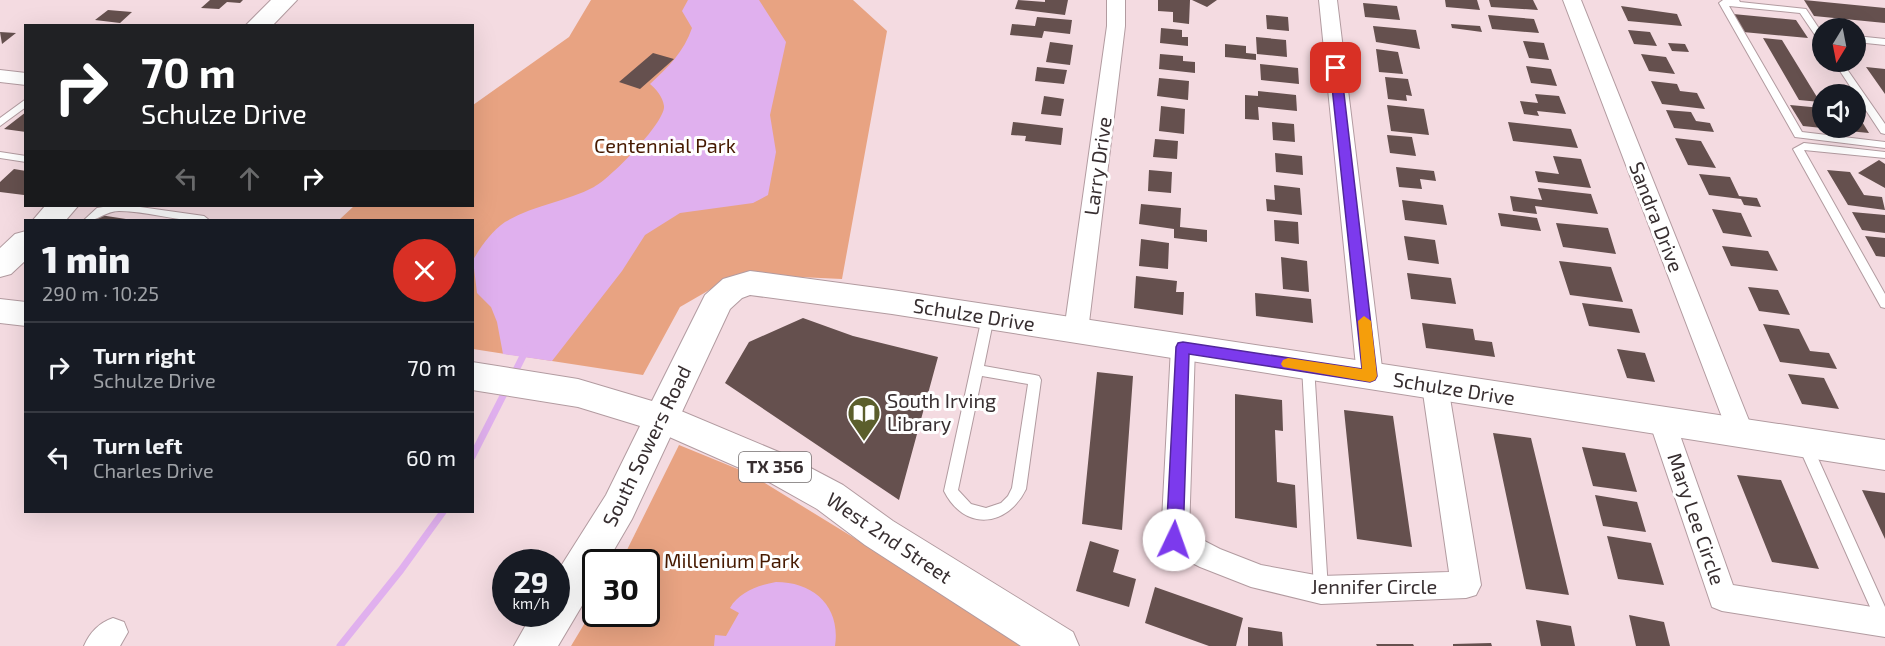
<!DOCTYPE html>
<meta charset="utf-8">
<style>
body{margin:0;font-family:"Exo 2",sans-serif;background:#20242c;color:#f1f3f6;height:100vh;display:flex;flex-direction:column;font-size:22px;white-space:nowrap}
*{box-sizing:border-box;margin:0}
p{font-size:20px;color:#9ea1a6}
.icon{flex:none;width:33px;height:33px;fill:none;stroke:currentColor;stroke-width:2;stroke-linecap:round;stroke-linejoin:round}
.map{position:relative;flex:1;overflow:hidden}
.drawer{position:absolute;left:24px;top:219px;width:450px;height:294px;display:flex;flex-direction:column;background:#171b24;border-radius:0px;box-shadow:0 6px 24px #0002}
.drawer>*{flex:none}
.banner{position:absolute;left:24px;top:24px;width:450px;height:183px;border-radius:0px;box-shadow:0 6px 24px #0002;background:#202124;color:#fff;overflow:hidden}
.needle{width:39px;rotate:190deg}
.tools{position:absolute;left:1812px;top:18px;display:grid;gap:12px}
.tools a{display:grid;place-items:center;width:54px;height:54px;border-radius:50%;background:#171b24;box-shadow:0 6px 24px #0002;font-size:30px}
.speed{position:absolute;left:492px;top:549px;display:flex;gap:12px;font-size:30px;font-weight:700;text-align:center}
.speed>*{display:grid;place-content:center;width:78px;height:78px;border-radius:50%;background:#171b24;box-shadow:0 6px 24px #0002;line-height:1}
.speed small{font-size:15px;font-weight:400}
.speed .limit{border:3px solid #111;border-radius:9px;background:#fff;color:#111}
.pin{position:absolute;display:grid;place-items:center;width:51px;height:51px;color:#fff;margin:-26px;border-radius:12px;box-shadow:0 3px 9px #0006}
.me{position:absolute;width:66px;margin:-33px;rotate:3deg;stroke-linejoin:round;filter:drop-shadow(0 0 4px #0008)}
.turn{display:flex;align-items:center;gap:21px;height:126px;padding:0 18px;font-size:27px}
.turn .icon{width:78px;height:78px;stroke-width:2.5}
.turn b{display:block;font-size:42px;line-height:51px}
.lanes{display:flex;align-items:center;height:57px;padding:0 18px;background:#0003;justify-content:center;gap:30px;direction:ltr}
.lanes .off{opacity:.35}
.round{display:grid;place-items:center;flex:none;width:63px;height:63px;border-radius:32px;background:#20242c}
.summary{display:flex;align-items:center;justify-content:space-between;height:102px;padding:0 18px}
h1{font-size:36px;font-weight:800;line-height:45px}
ul{padding:0;list-style:none}
li{display:flex;align-items:center;gap:18px;height:90px;padding:0 18px;border-top:2px solid #363941}
li div{flex:1}
li b{display:block;font-size:22px}
li em{font-style:normal}
.map>svg:first-child{display:block}
.green{fill:#e8a382}
.water{fill:#e0b0ee}
.lines{fill:none;stroke-linecap:round;stroke-linejoin:round}
.stream{stroke:#e0b0ee;stroke-width:7}
.building{fill:#65504e}
.lane-casing{stroke:#b29ba0;stroke-width:2}
.street-casing{stroke:#b29ba0;stroke-width:2}
.secondary-casing{stroke:#b29ba0;stroke-width:2}
.primary-casing{stroke:#b29ba0;stroke-width:2}
.lane{fill:#fff;fill-rule:evenodd}
.street{fill:#fff;fill-rule:evenodd}
.secondary{fill:#fff;fill-rule:evenodd}
.primary{fill:#fff;fill-rule:evenodd}
.route{fill:#7c3aed;stroke:#51269a;stroke-width:1.5}
.slow{fill:#f59e0b}
.labels{text-anchor:middle;stroke-width:6;stroke-linejoin:round;paint-order:stroke}
.shield{fill:#fff;stroke:#736d6e;stroke-width:1.5}
.shield-label{font-size:18px;font-weight:bold;fill:#372e30}
.park-label{font-size:20px;fill:#471a01;stroke:#fff}
.street-label{font-size:20px;fill:#372e30;stroke:#fff}
.poi-label{font-size:20px;fill:#372e30;stroke:#fff;text-anchor:start}
</style>
<div class="map">
<svg width="1885" height="646" viewBox="0 0 1885 646">
<rect width="100%" height="100%" fill="#f4dbe1"/>
<path class="green" d="M591,0h262l34,31 -45,248 -105,-5 -57,33 -37,68 -170,-26 -1,-129h-133l15,-14h118l1,-101 96,-68z
M679,445l71,29 207,127 80,45h-466l24,-40 1,8h50v-52h-25z"/>
<path class="water" d="M688,0h71l27,42 -16,73 6,37 -8,43 -15,8 -73,10 -35,22 -23,36 -70,90 -49,-7 -6,-32 -6,-15 -14,-14 -4,-33c9,-15 18,-28 32,-38 28,-17 61,-20 89,-35 15,-7 72,-65 70,-81 -1,-9 -8,-17 -14,-22 18,-17 34,-32 42,-56l-10,-17z
M776,582c38,0 65,25 59,64h-121l1,-11 11,1 13,-23 -9,-5c9,-16 29,-23 46,-26z"/>
<g class="lines">
<path class="stream" d="M513,376l13,-26
M472,457l35,-69
M340,646l61,-76 42,-58"/>
</g>
<path class="building" d="M210,0h33l-3,3 -13,-1 -8,7 -18,-1z
M1018,0l27,2v-2h23l-3,15 -50,-6z
M1158,0h32l-1,24 -16,-2v-10l-15,-1z
M1192,0h25l-10,7z
M1445,0h32l3,10 -34,-3z
M1489,0h44l5,10 -47,-3z
M1804,0l81,8v15l-71,-7z
M1363,3l34,3 3,14 -35,-3z
M1621,6l56,8 5,12 -54,-5z
M108,10l24,2 -12,11 -25,-3z
M1733,14l63,6 12,18 -65,-6z
M1266,15l22,2 1,14 -22,-2z
M1488,15l46,4 5,14 -47,-4z
M1037,17l35,3 -2,14 -26,-3 -2,7 -32,-3 2,-11 23,2z
M1451,24l29,2 2,6 -30,-4z
M1373,26l43,4 4,19 -44,-7z
M1161,28l21,2v7h6v9l-28,-3z
M1628,30l22,2 7,14 -23,-2z
M0,32l16,1 -14,11z
M1256,37l30,3 1,17 -30,-3z
M1763,38l19,2 38,62 -21,-2z
M1523,41l21,2 5,17 -20,-2z
M1050,42l23,3 -3,20 -24,-3z
M1668,43l17,1 4,8 -17,-1z
M1225,44l21,2v7l10,1v6l-31,-3z
M1376,49l22,3 5,22 -24,-2z
M653,53l21,6 -34,30 -21,-7z
M1160,54l23,2v5l12,1v11l-36,-4z
M1641,54l25,3 9,17 -26,-3z
M1260,64l38,4 1,16 -38,-4z
M1526,66l25,3 6,17 -26,-3z
M1037,67l30,3 -3,14 -29,-3z
M1866,67l19,2v25z
M1385,77l23,2 4,17 -6,-1 1,6 -19,-2z
M1159,78l30,3 -1,19 -31,-4z
M1651,81l26,3 3,7 17,2 8,16 -43,-5z
M1258,91l38,4 1,16 -39,-4 1,13 -14,-1v-24l13,1z
M1535,94l24,2 7,18 -29,-3 2,5 -15,-2 -4,-13 18,2z
M1044,96l20,3 -3,17 -20,-2z
M1387,105l37,4 5,26 -38,-4z
M1790,105l32,3v20l-19,-2z
M1161,106l24,3 -1,25 -25,-3z
M1666,110l25,2 5,9 14,2 4,9 -40,-4z
M26,112v20l-22,-3z
M1856,112l13,21 -41,-4 28,-1z
M1013,122l50,6 -2,17 -36,-4 1,-5 -15,-1z
M1272,122l22,2 1,18 -22,-2z
M1508,122l63,7 7,19 -65,-7z
M1387,135l25,2 4,19 -26,-3z
M1675,138l26,3 15,27 -28,-3z
M1155,139l23,2 -1,18 -24,-2z
M1275,153l27,3 1,19 -27,-3z
M1553,156l28,3 10,29 -53,-6 -3,-11 24,3z
M1879,160l6,4v24l-27,-15z
M1396,167l38,4 2,10 -16,-2 2,10 -23,-2z
M14,169l12,2 -2,24 -24,-3v-10z
M1149,170l23,2 -1,21 -23,-2z
M1827,170l23,2 14,23 18,2 3,13 -37,-5z
M1699,174l31,3 9,19 18,2 4,9 -17,-2 -3,-6 -32,-4z
M1274,185l26,3 2,27 -35,-4 -1,-12 9,1z
M1538,188l53,6 7,20 -63,-8 2,8 -24,-3 -3,-15 32,4z
M1402,200l41,5 4,20 -42,-5z
M1141,204l40,4 -1,19 27,3v12l-33,-4v-9l-35,-5z
M1712,209l29,4 11,24 -29,-4z
M1852,212l33,3v18l-23,-3z
M1498,213l39,5 4,13 -40,-5z
M100,215l26,4v1h-31z
M1274,220l24,2 1,22 -24,-3z
M1556,223l52,5 8,26 -53,-7z
M1404,236l31,4 4,24 -31,-4z
M1865,236l20,2v19l-9,-1z
M1141,239l28,4 -1,26 -29,-3z
M1722,246l46,5 10,20 -47,-5z
M1281,257l26,4 2,31 -26,-3z
M1559,261l52,6 12,35 -53,-7z
M1407,273l44,5 5,26 -45,-5z
M1136,276l41,5 -1,11h8l-1,23 -49,-7z
M1748,287l30,3 12,25 -31,-4z
M1255,293l56,6 2,24 -57,-7z
M1582,303l50,6 8,24 -51,-7z
M803,318l50,18 85,21 -39,143 -174,-117 24,-41z
M1422,323l51,6 2,11 17,2 3,15 -69,-9z
M1763,324l36,5 11,22 19,2 8,16 -57,-7z
M1617,349l28,4 10,29 -28,-4z
M1097,372l36,4 -11,154 -40,-6z
M1788,374l36,4 15,31 -37,-5z
M1235,394l47,6 1,31 -8,-1 2,52 18,3 2,43 -62,-10z
M1344,410l49,6 19,131 -55,-8z
M1493,433l38,5 38,157 -43,-6z
M1582,447l43,6 12,39 -44,-6z
M1737,475l44,5 38,89 -47,-7z
M1862,490l23,3v46z
M1595,495l42,7 9,30 -43,-6z
M1607,536l44,7 13,42 -46,-6z
M1090,541l29,9 -6,22 23,7 -7,28 -53,-16z
M1155,587l88,31 -7,28h-27l-64,-23z
M1629,615l35,7 6,24h-34z
M1536,620l35,6 4,20h-34z
M1248,627l34,5 1,14h-35z
M1491,643l1,3h-39v-2z
M1376,644h37l1,2h-37z"/>
<g class="lines">
<defs>
<path id="lane" d="M1723,0h16l1,2 66,7 16,24v9l-3,-1 -19,-28 -71,-7 73,126 83,10v6l-90,-11 -76,-134z
M1856,36l29,3v6l-29,-3z
M1834,62h8l43,62v10l-4,-1z
M26,99v8l-26,19v-8z
M1804,143l81,9v6l-81,-8 81,144v14l-4,-1 -88,-158z
M0,152l26,4v6l-26,-4z
M109,206h24l71,10 5,4c-30,3 -59,-9 -90,-9 -15,0 -20,11 -35,9l13,-12z
M988,313l6,4 -10,49 51,9 4,1 2,4 -15,109c-19,39 -62,42 -82,2l38,-174zM982,376l46,8 -16,104 -4,8 -7,7 -15,5 -15,-4 -13,-14z
M1308,361l4,2 2,3 14,224 -2,5 -5,2 -5,-2 -2,-5 -12,-224 2,-3z
M1804,438l5,1 2,4 74,164v22l-6,-2 -82,-184 2,-4z"/>
<path id="street" d="M1107,0h18v26l-37,305 -3,6 -9,3 -9,-3 -3,-6 43,-305z
M1319,0h18l46,376 -4,7 -9,3 -9,-3 -4,-7z
M1563,0h18l173,433 -4,8 -9,3 -9,-3 -4,-8z
M0,70l26,3v12l-26,-3z
M1183,338l9,2 3,7 -6,186 31,16 41,16 60,11 128,-4 -27,-186 4,-7 9,-3 9,3 4,7 33,199 -5,10 -10,3 -145,6 -70,-17 -51,-20 -35,-18 -4,-9 10,-193 3,-7z
M1662,410l9,3 4,8 58,164 152,24v28l-163,-26 -10,-4 -63,-186 4,-8z
M113,618l11,4 4,10 -8,14h-36c6,-14 15,-23 29,-28z"/>
<path id="secondary" d="M271,0h26l-25,26h-27z
M45,206h33l-12,14h-33z
M26,231v29l-15,14 -11,3v-29l15,-14z
M750,271l142,19 993,150v30l-993,-156 -142,-19 -8,3 -12,11 -98,210 -25,43h-11v20l-38,64h-44l18,-32h24v-40l50,-79 34,-69 -62,-19 -106,-17v-28l106,17 74,22 53,-106 18,-16z
M0,299l26,3v24l-26,-3z"/>
<path id="primary" d="M662,403l124,52 57,30 50,36 180,111 6,14h-58l-156,-101 -48,-36 -57,-32 -111,-49 -5,-10 5,-10z"/>
</defs>
<use href="#lane" class="lane-casing"/>
<use href="#street" class="street-casing"/>
<use href="#secondary" class="secondary-casing"/>
<use href="#primary" class="primary-casing"/>
<use href="#lane" class="lane"/>
<use href="#street" class="street"/>
<use href="#secondary" class="secondary"/>
<use href="#primary" class="primary"/>
</g>
<path class="route" d="M1336,65l5,3 36,308 -2,4 -5,2 -181,-28 -6,186 -3,5 -6,2 -5,-2 -3,-5 10,-193 2,-4 5,-1 179,27 -32,-301z"/>
<path class="slow" d="M1364,316l7,5 6,55 -2,4 -5,2 -87,-15 -2,-3 2,-4 5,-2 74,11 -4,-48z"/>
<defs>
<symbol id="library-pin" viewBox="-11 -11 22 30"><path d="M0 17L-7.5 6A9.5 9.5 0 1 1 7.5 6Z" fill="#5b5e2c" stroke="#fff"/><path d="M-6-4Q-3-5.5-.7-3.5V5Q-3 3-6 4ZM6-4Q3-5.5 .7-3.5V5Q3 3 6 4Z" fill="#fff"/></symbol>
</defs>
<g fill-rule="evenodd">
<use href="#library-pin" x="845" y="394" width="38" height="52"/>
</g>
<g class="labels">
<rect class="shield" x="739" y="452" width="72" height="30" rx="4.5"/>
<g class="shield-label">
<text x="775" y="473">TX 356</text>
</g>
<g class="park-label">
<text x="665" y="153">Centennial Park</text>
<text x="732" y="568">Millenium Park</text>
</g>
<g class="street-label">
<text transform="translate(1098 166) rotate(-82)" y="7">Larry Drive</text>
<text transform="translate(1656 217) rotate(69)" y="7">Sandra Drive</text>
<text transform="translate(974 315) rotate(9)" y="7">Schulze Drive</text>
<text transform="translate(1454 389) rotate(9)" y="7">Schulze Drive</text>
<text transform="translate(647 446) rotate(-64)" y="7">South Sowers Road</text>
<text transform="translate(1696 519) rotate(71)" y="7">Mary Lee Circle</text>
<text transform="translate(889 538) rotate(34)" y="7">West 2nd Street</text>
<text x="1374" y="594">Jennifer Circle</text>
</g>
<g class="poi-label">
<text x="887" y="408">South Irving<tspan x="887" dy="23">Library</tspan></text>
</g>
</g>
</svg>
<div class="tools">
<a><svg class="needle" viewBox="-14 -14 28 28"><path d="M0-13l5 13h-10z" fill="#e53935"/><path d="M0 13l5-13h-10z" fill="#9ea1a6"/></svg></a>
<a><svg class="icon" aria-label="sound" viewBox="0 0 24 24"><path d="M4 9h4l5-4v14l-5-4H4zM17 9q2 3 0 6"/></svg></a>
</div>
<div class="speed"><div>29<small>km/h</small></div><div class="limit">30</div></div>
<div class="pin" style="left:1336px;top:68px;background:#d93025"><svg class="icon" aria-label="arrive" viewBox="0 0 24 24"><path d="M6 21V4h12l-3 4 3 4H6"/></svg></div>
<svg class="me" style="left:1174px;top:540px" viewBox="-20 -20 40 40"><circle r="19" fill="#fff"/><path d="M0-13L10 11 0 6-10 11z" fill="#7c3aed"/></svg>
<div class="banner">
<div class="turn"><svg class="icon" aria-label="right" viewBox="0 0 24 24"><path d="M7 20v-9h11M14 6l5 5-5 5"/></svg><div><b>70 m</b>Schulze Drive</div></div>
<div class="lanes"><svg class="icon off" aria-label="left" viewBox="0 0 24 24"><path d="M17 20v-9H6M10 6l-5 5 5 5"/></svg><svg class="icon off" aria-label="ahead" viewBox="0 0 24 24"><path d="M12 20V5M6 11l6-6 6 6"/></svg><svg class="icon" aria-label="right" viewBox="0 0 24 24"><path d="M7 20v-9h11M14 6l5 5-5 5"/></svg></div>
</div>
<section class="drawer">
<div class="summary"><div><h1>1 min</h1><p>290 m · 10:25</p></div><a class="round" style="background:#d93025;color:#fff"><svg class="icon" aria-label="close" viewBox="0 0 24 24"><path d="M6 6l12 12M18 6L6 18"/></svg></a></div>
<ul>
<li><svg class="icon" aria-label="right" viewBox="0 0 24 24"><path d="M7 20v-9h11M14 6l5 5-5 5"/></svg><div><b>Turn right</b><p>Schulze Drive</p></div><em>70 m</em></li>
<li><svg class="icon" aria-label="left" viewBox="0 0 24 24"><path d="M17 20v-9H6M10 6l-5 5 5 5"/></svg><div><b>Turn left</b><p>Charles Drive</p></div><em>60 m</em></li>
</ul>
</section>
</div>
